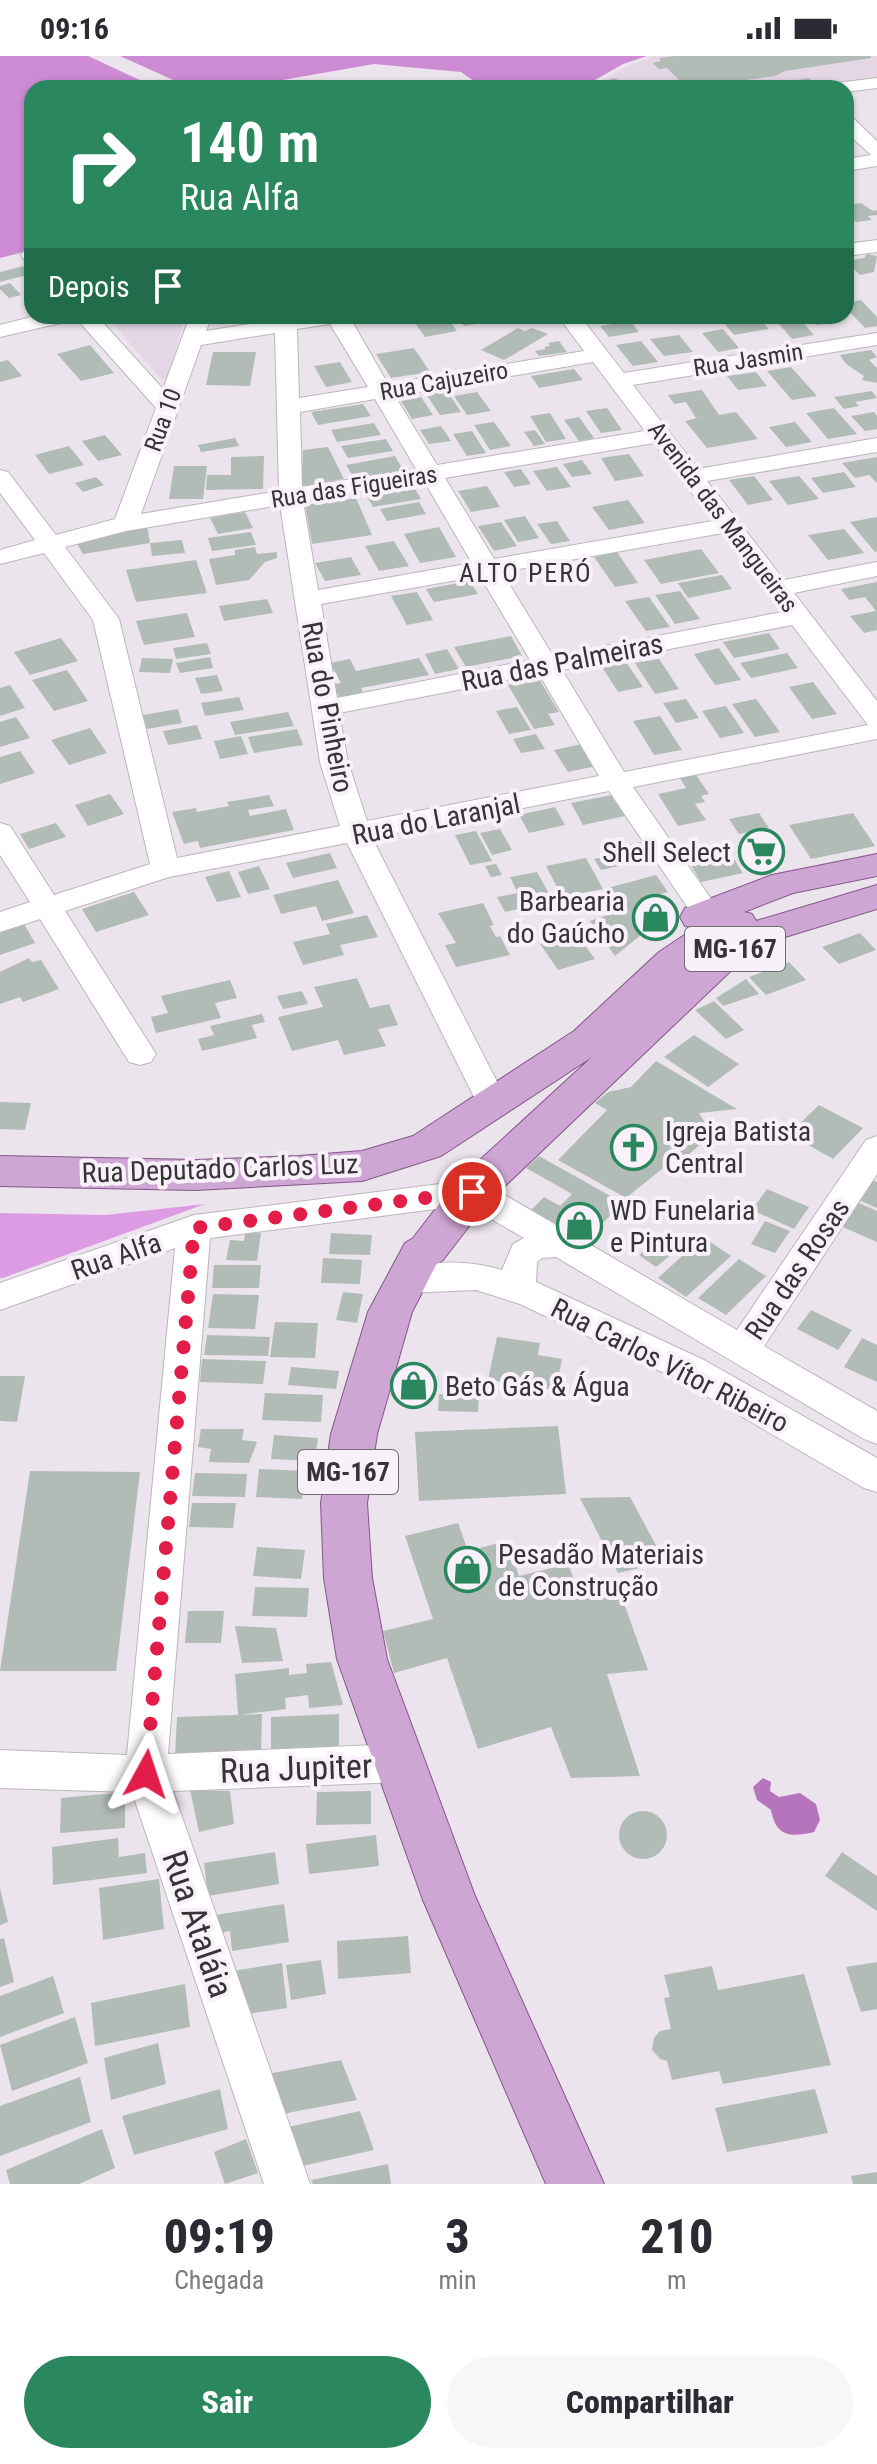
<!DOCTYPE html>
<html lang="pt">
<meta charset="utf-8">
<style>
body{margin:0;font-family:"Roboto Condensed",sans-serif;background:#f7f7f7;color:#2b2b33;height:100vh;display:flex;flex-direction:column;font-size:30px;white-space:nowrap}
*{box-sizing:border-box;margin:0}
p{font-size:26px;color:#7c7c81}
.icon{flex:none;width:44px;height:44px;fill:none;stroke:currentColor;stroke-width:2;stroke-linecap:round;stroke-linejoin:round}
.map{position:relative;height:2128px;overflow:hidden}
.drawer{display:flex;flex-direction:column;background:#fff;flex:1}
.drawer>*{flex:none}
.hud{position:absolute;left:24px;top:24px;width:830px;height:244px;border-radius:24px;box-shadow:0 2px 6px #0004;background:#2a875e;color:#fff;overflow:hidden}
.pin{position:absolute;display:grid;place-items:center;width:68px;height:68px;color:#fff;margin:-34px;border:4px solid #fff;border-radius:50%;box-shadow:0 2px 8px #0007}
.me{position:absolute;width:88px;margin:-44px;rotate:5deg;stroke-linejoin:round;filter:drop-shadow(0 0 6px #0008)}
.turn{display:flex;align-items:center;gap:28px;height:168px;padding:0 24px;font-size:36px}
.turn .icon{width:104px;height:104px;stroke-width:2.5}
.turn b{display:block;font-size:56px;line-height:68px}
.then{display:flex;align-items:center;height:76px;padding:0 24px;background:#0003;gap:16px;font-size:30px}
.eta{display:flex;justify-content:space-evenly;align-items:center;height:136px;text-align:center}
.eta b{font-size:48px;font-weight:800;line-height:56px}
.cta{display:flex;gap:16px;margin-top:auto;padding:16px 24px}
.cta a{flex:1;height:92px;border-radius:48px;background:#2a875e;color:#fff;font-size:32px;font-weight:800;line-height:92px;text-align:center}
.cta a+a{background:#f7f7f7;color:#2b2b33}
.status{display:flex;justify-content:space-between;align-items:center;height:56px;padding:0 40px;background:#fff;direction:ltr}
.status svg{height:22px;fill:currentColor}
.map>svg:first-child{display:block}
.built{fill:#e4d6e5}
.green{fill:#dd9be4}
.forest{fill:#cd8bd4}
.water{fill:#b574bc}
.building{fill:#b1bcb6}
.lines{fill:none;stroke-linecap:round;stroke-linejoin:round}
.minor-casing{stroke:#bcb5bd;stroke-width:2}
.major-casing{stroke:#84578a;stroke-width:2}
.minor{fill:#fff;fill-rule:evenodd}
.major{fill:#cea6d3;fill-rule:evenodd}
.route{stroke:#e11d48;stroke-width:14;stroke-dasharray:0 25.2}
.labels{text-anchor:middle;stroke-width:8;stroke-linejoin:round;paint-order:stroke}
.far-street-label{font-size:24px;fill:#373437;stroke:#f9f1fa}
.far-neighbourhood-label{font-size:26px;letter-spacing:2px;fill:#373437;stroke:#f9f1fa}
.shield{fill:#f9f1fa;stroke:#716d72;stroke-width:2}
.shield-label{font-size:26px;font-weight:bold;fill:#373437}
.street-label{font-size:28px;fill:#373437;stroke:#f9f1fa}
.poi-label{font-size:28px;fill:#373437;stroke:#f9f1fa;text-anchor:start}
.near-street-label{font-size:34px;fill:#373437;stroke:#f9f1fa}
</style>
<div class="status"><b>09:16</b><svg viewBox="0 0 49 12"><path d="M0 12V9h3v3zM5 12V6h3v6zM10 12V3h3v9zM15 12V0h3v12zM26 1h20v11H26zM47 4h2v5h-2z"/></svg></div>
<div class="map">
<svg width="877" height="2128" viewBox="0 0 877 2128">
<rect width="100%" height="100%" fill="#ece4ec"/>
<path class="built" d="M654,0h223v23l-69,9h-220l39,-22z
M106,260h79l-17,62 -6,2z"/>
<path class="green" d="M205,1148l-202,74h-3v-65l105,2z"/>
<path class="forest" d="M0,0h88l69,32h-125v162l-32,8z
M120,0h527l-24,8 -42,24h-97l-23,-16 -87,-8 -137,24h-46z"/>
<path class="water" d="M763,1722l8,4 -1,9 9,6 21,-4 16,11 4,16 -6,12c-25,6 -38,4 -43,-22l-14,-10 -4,-13z"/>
<path class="building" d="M675,0h196v2l-86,13 -10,5 -88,12 -20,-20 -8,1 -6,-6 8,-2 -2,-3z
M614,22l18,8 -26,2 -9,-4z
M809,22l5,5 -32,5 -4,-5z
M359,24l12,6 -41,2 -4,-2z
M861,147l12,8 4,-1v5l-9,1 4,4 -16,2 -10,-10v-7z
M867,198l10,2 -3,16 -14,3 -14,-14 18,-3z
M24,210l7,8 -31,8v-10z
M10,227l11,12 -12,3 -9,-9v-3z
M861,244l16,17v9l-12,2 -19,-20v-5z
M446,260l11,15 -32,6 -12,-17z
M457,260h27l4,6 -24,4z
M718,260h39l12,13 -35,6z
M772,260h25l17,19 -22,4z
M809,260h25l6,6 -23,3z
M630,265l9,11 -30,5 -9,-11z
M518,272l7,3 7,-3 16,6 -44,26 -23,-10z
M723,273l16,19 -21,4 -16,-19z
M679,279l14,17 -29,4 -14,-17z
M559,285l8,11 -28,4 -4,-5 11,-2 -2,-2 6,-1 -2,-3z
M641,285l17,21 -25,4 -17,-21z
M90,289l24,28 -33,8 -24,-27z
M414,292l16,24 -39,6 -15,-24z
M871,294l6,7 -8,3 8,8v15l-15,-3 2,-4 -18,-12 -6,-9z
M213,296h43l-6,34 -44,-1z
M8,304l14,16 -22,6v-20z
M340,306l12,20 -26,5 -12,-21z
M791,311l26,29 -25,4 -25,-29z
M574,313l9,11 -44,8 -8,-12z
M756,316l11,14 -29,4 -11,-14z
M702,334l17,25 17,-3 22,27 -51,9 -22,-27 21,-5 -10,2 -10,-16 -12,2 -6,-9z
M447,335l14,21 -21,3 -14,-21z
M872,335l5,7 -22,4 4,4 -15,3 -10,-12z
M477,336l14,19 -24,4 -13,-19z
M421,341l12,18 -21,4 -11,-18z
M363,348l8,12 -53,9 -7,-13z
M607,352l15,22 -21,3 -15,-22z
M834,352l23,26 -29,5 -22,-26z
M874,356l3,4v13l-12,2 -14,-15z
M550,357l16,26 -20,3 -16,-26z
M579,361l15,21 -15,3 -15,-21z
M494,366l17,24 -21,4 -16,-25z
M795,366l17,20 -26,5 -17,-20z
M374,367l7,12 -44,7 -6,-12z
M441,370l10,15 -22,3 -9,-14z
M535,374l10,14 -11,2 -10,-14z
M472,375l14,22 -19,3 -14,-22z
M105,379l17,20 -24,6 -16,-20z
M235,382l4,8 -38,6 -3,-7z
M386,383l7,12 -45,7 -7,-12z
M69,390l15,19 -35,9 -14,-19z
M328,391l16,32 -43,7 2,-36z
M629,398l15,22 -29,5 -14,-23z
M264,400l-1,33 -57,1 1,-15h24v-18z
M395,400l8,14 -49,8 -8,-13z
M877,401v26l-8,-8 -14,3 -13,-15z
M582,404l10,14 -20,3 -9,-13z
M174,410h33l-4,33h-34z
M557,411l14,20 -24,4 -14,-20z
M521,413l10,15 -17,3 -10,-15z
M844,416l12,15 -33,6 -12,-15z
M754,420l19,24 -25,5 -19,-25z
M799,420l20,23 -31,6 -19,-24z
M96,421l8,8 -21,7 -8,-9z
M487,430l13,21 -29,5 -13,-21z
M414,431l7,12 -48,8 -7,-12z
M356,442l16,37 -60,9 -7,-39z
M628,444l17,23 -36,7 -17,-23z
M419,446l7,12 -39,7 -7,-12z
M245,456l8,16 -35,6 -8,-16z
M525,460l14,22 -21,4 -14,-22z
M877,461v34l-2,1 -25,-30z
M557,465l13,20 -19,3 -14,-20z
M501,466l16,24 -23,5 -16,-25z
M147,470l3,17 32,-3 3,13 -33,3 -2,-13 -67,11 -6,-10 36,-12z
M439,471l17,30 -36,6 -16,-29z
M844,473l20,24 -36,7 -20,-25z
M251,476l5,13 -44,6 -4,-13z
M394,485l15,25 -30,5 -14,-25z
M255,491l2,7 20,-2v6l-12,4 -16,18 -33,5 -7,-26 26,-4v-5z
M701,493l18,24 -58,11 -17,-24z
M617,496l21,31 -23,4 -21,-30z
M351,501l10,18 -36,6 -10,-18z
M196,504l11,33 -71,9 -10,-32z
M722,519l10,14 -44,9 -10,-15z
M470,525l8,13 -44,8 -8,-13z
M877,526v48l-13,3 -14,-17 26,-5 -11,-14 -16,3 -8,-11z
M680,535l20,28 -25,5 -20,-29z
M417,536l16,28 -26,5 -16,-29z
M649,541l21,30 -24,4 -21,-30z
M267,543l6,14 -49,8 -5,-15z
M187,557l8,24 -51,8 -8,-24z
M769,577l11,16 -46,9 -11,-16z
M511,580l11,20 -56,11 -12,-20z
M61,582l17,23 -48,14 -16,-23z
M207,587l4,11 -35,5 -3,-11z
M719,592l22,32 -26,5 -21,-31z
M447,593l12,20 -24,5 -10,-20z
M787,597l11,15 -47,10 -11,-15z
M210,601l3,11 -33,5 -4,-10z
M142,602l31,1 -3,14 -31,-1z
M419,602l10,17 -68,13 3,6 -24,4 -8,-13 9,-2 -11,-20 20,-4 6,12z
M659,603l20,30 -24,5 -20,-31z
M626,606l17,25 -25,5 -16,-25z
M67,614l21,31 -34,10 -22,-31z
M217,619l6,16 -22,3 -6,-16z
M539,623l20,33 -11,2 7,11 -21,4 -26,-44z
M813,626l24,32 -25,5 -23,-32z
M10,629l15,23 -25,8v-28z
M239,641l5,13 -39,6 -4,-13z
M686,643l13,19 -23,5 -13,-20z
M756,643l24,33 -25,5 -23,-33z
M726,650l18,27 -24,5 -18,-27z
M517,651l14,23 -22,4 -13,-23z
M178,653l4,14 -35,6 -4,-14z
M288,656l6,14 -59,9 -5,-13z
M660,660l22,34 -28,5 -21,-34z
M16,661l14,21 -30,9v-25z
M197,669l5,14 -34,6 -5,-14z
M90,672l17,25 -38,12 -18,-25z
M297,673l6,16 -49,8 -6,-16z
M536,678l9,15 -24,4 -8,-14z
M241,680l7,18 -28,5 -6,-18z
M582,688l14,22 -28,6 -14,-22z
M20,695l15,22 -35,11v-27z
M696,719l13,19 -8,2 4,6 -10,2 11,16 -28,6 -20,-32 28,-6 -6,-10z
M110,738l14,20 -36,12 -13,-21z
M269,739l5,11 -26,4 2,6 36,-7 8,21 -94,18 -2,-7 -14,3 -12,-32 24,-4 1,4 32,-6 -2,-4z
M612,739l13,21 -42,9 -12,-22z
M555,751l10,18 -36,8 -10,-18z
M759,757l10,15 -30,6 -10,-15z
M853,757l22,33 -64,13 -22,-34z
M56,767l10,14 -37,12 -9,-15z
M500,773l12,21 -20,5 -12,-22z
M476,775l16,30 -22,4 -15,-30z
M765,779l18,29 -23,5 -19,-30z
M645,785l10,17 -54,12 -7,-11 14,-3 -3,-6z
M728,794l15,23 -42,9 -14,-23z
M330,797l7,15 -44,10 -7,-15z
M586,802l17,31 -41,8 -16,-31z
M496,808l6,11 -11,2 -6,-11z
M259,810l11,23 -22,5 -10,-22z
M229,815l12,26 -24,5 -12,-25z
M537,816l16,29 -48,11 -8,-15 21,-4 -8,-16z
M656,819l12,17 -23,6 7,7 12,-4 9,8 -58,47 -25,-35 30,-10 -16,-22z
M338,824l16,33 -32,8 -6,-15 -35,8 -8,-19z
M134,836l15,23 -53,17 -14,-23z
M483,847l11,22 -4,1 6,11 4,-1 10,19 -54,12 -11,-22 11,-2 -18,-30z
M367,859l11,22 -38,8 4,10 -41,10 -10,-23 37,-8 -4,-10z
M24,868l11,19 -35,12v-23z
M576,877l19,26 -37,11 -18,-26z
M860,877l16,17 -37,14 -17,-17z
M29,902l3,4 9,-2 18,29 -36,13 -3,-5 -20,7v-32z
M789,906l17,18 -40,15 -17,-18z
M357,922l13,30 19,-4 9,21 -20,4 8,17 -42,9 -6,-15 -46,11 -14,-34 45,-10 -9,-20z
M746,923l13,15 -36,12 -7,-8z
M230,924l7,18 -22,5 6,15 -65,15 -5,-16 17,-4 -7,-17z
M302,935l6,13 -25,5 -6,-13z
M714,945l30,29 -18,9 -31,-29z
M262,958l3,8 -13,3 5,13 -55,13 -4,-12 16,-4 -4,-9z
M694,979l45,29 -31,23 -44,-30z
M656,1005l81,48 -38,4 13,21 -34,30 -5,-4 -47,38 -68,-38 49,-50 -12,-7 13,-11 23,-5z
M0,1046l31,1 -6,27 -25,-1z
M819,1049l44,23 -30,31 -44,-25z
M539,1100l84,47 -39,39 -53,-32 13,-13 16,9 12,-12 -46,-26z
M872,1124l5,2v26l-18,-8z
M767,1133l42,18 -15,22 -42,-19z
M852,1144l25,11v31l-41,-18z
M765,1165l25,10 -15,22 -24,-9z
M670,1174l17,12 -31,25 -17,-12z
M245,1177h16l-4,28 -31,-1 4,-20 14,1z
M331,1177l41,2 -2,20 -41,-1z
M703,1181l28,19 -45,41 -28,-19z
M323,1202l39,2 -2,24 -39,-1z
M739,1203l27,17 -40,39 -28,-17z
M214,1209h47l-2,23h-47z
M343,1236l20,2 -6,29 -21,-3z
M213,1238l46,1 -4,34 -47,-1z
M811,1254l41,20 -14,20 -41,-21z
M275,1266l43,1 -3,35 -45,-1z
M207,1279l63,2 -2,19 -64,-1z
M497,1281l43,6 -2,12 24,4 -6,31 -68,-10z
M862,1282l15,7v37l-33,-15z
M202,1303l64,2 -3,23 -63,-2z
M291,1311l48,4 -3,18 -48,-4z
M0,1320h25l-8,46 -17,-1z
M456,1326l24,1 -2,29 -40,-1 1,-17 16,1z
M265,1337l58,2 -2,27 -59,-2z
M558,1370l8,68 -147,7 -4,-69z
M201,1373h43l-2,11 15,2 -8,21 -40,-1 2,-13 -13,-2z
M274,1379l44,3 -3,23 -44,-2z
M259,1413l47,2 -4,28 -46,-2z
M30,1415l110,1 -24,199h-116z
M195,1417l52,1 -2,23 -53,-1z
M630,1441l35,65 -47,11 -38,-75z
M192,1447h44l-3,25 -44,-1z
M458,1467l10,28 39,-10 12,35 49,-12 11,29 38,-9 31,86 -41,4 33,102 -69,2 -20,-51 -73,22 -31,-91 -53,15 -11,-42 50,-12 -28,-83z
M257,1491l48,3 -4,29 -48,-3z
M255,1531l54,1 -2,29 -55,-1z
M188,1555h36l-3,32h-36z
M235,1570l41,2 7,33 -41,2z
M331,1606l12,43 -34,3 -1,-13 -23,3 1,11 -48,6 -3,-41 54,-6v7l18,-2 -1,-9z
M262,1658l-1,38 -86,3 2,-38z
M339,1658v35l-68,3v-35z
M190,1734l40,1 4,33 -35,8z
M371,1735v33l-55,1 1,-33z
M125,1736v36l-65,5 1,-35z
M619 1779a24 24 0 1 1 48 0a24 24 0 1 1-48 0Z
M376,1779l3,31 -70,8 -3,-30z
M118,1782l1,19 26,-4 2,20 -94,12 -1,-38z
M275,1796l4,32 -71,12 -4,-33z
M842,1796l35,24v35l-52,-35z
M159,1823l5,50 -61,11 -4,-52z
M0,1832l8,34 -8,3z
M284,1848l5,38 -57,9 -2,-20 -12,2 -2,-18z
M408,1880l3,37 -73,6 -1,-38z
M4,1882l10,44 -14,5v-48z
M321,1904l5,34 -35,6 -5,-35z
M877,1906v47l-16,3 -15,-45z
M282,1907l5,45 -39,6 -15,-43z
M712,1910l6,24 86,-16 27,91 -108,19 -4,-13 -47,9 -5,-19 -7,-2 -8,-9 2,-12 6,-7 11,-2 -7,-31 6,-1 -6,-22z
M53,1920l11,37 -64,24v-41z
M185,1928l5,43 -95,19 -4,-43z
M75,1961l13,46 -76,28 -12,-46z
M158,1987l8,41 -55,16 -7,-42z
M341,2004l16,40 -75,14 -14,-40z
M80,2021l11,45 -91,34v-50z
M220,2033l8,40 -94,26 -12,-39z
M815,2033l13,44 -101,19 -12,-44z
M360,2055l14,39 -72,16 -14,-39z
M102,2073l13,39 -36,16h-69l-4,-14z
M246,2083l12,34 -33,11 -11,-32z
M388,2108l3,20h-78l-2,-4z
M877,2116v12h-24l-2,-8z"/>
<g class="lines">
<defs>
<path id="minor" d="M877,22v10l-31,4v-4h-18l9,-5z
M846,60l7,2 24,23v25l-31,5v-12l25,-4 -25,-23z
M877,184v12l-31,4v-12z
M32,193v14l-7,-2 -4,-6 3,-4z
M35,260h37l-3,5 -69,16v-12z
M74,260h23l66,73 27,-73h22l-6,15 93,-15h50l39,68 196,-33 -26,-35h22l44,57 253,-40v12l-244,40 65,84 179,-31v14l-170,29 77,99 93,-18v14l-83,17 83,108v38l-244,48 88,126 -5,7 -10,3 -10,-3 -87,-129 -237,47 137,267 -5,8 -11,3 -11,-3 -135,-270 -178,34 -104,34 91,143 -5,8 -11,3 -11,-3 -89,-143 -40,13v-20l30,-10 -30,-47v-32l10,3 44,69 96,-31 -57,-244 -49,-67 -44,11v-14l35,-10 -35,-47v-23l8,2 48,63 59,-16 41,-111zM330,268l38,63 -69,11 -2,-69zM275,277l4,158 -138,23 60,-169zM593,306l52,69 -208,34 -42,-69zM375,343l41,70 -114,18 -2,-75zM654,387l59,78 -219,38 -49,-81zM424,425l48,82 -154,27 -15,-89zM280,449l40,257 20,64 -163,32 -58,-239 -54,-72 61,-16zM723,477l59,79 -229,44 -51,-84zM480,520l50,84 -193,38 -16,-94zM792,569l76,100 -244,47 -62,-102zM539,618l60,102 -232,45 -19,-59 -9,-49z
M877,1080v38l-113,172 113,65v33l-13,-5 -308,-182 -14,1 -5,4 -1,20 168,78 173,98v34l-13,-4 -185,-108 -159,-76 -44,-14 -69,3 -12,-4 -5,-9 5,-9c33,-11 73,-11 107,-1l11,-26 11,-6 -57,-33 -257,33 -42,516 232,-10 14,6 6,13 -6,13 -14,6 -227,9 137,393h-46l-132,-392 -132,-4v-38l127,5 48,-507 -175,62v-27l194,-68 278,-35 12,3 253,147 129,-190z"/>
<path id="major" d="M877,798v22l-84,17 -49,19 8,2 4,7 121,-36v24l-92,28 -48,28 -250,238 -44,57 -7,5 -24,47 -35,122 -10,69 5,75 15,81 88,237 129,288h-58l-123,-284 -86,-241 -13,-81 -3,-75 10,-69 37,-122 37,-69 8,-5 44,-57 135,-124 -151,99 -79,25 -166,9 -196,-4v-30l196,4 103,-4 63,-5 51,-15 161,-105 85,-79 36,-24 -10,-2 -5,-9 5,-9 87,-33z"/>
</defs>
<use href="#minor" class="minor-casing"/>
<use href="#major" class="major-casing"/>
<use href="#minor" class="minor"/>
<use href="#major" class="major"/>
</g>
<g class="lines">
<path class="route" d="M146,1718l48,-546 278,-36"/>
</g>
<defs>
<symbol id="supermarket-ring" viewBox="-11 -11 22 22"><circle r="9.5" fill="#f9f1fa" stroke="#2a875e" stroke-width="1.5"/><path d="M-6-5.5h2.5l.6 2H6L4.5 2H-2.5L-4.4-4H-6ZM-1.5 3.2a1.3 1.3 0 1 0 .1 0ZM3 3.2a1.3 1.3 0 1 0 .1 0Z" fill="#2a875e"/></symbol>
<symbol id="shop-ring" viewBox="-11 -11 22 22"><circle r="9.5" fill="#f9f1fa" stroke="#2a875e" stroke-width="1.5"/><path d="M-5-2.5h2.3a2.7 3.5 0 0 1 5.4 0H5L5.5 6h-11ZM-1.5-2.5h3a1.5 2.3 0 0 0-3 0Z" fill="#2a875e"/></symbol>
<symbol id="church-ring" viewBox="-11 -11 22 22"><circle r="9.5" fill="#f9f1fa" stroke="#2a875e" stroke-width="1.5"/><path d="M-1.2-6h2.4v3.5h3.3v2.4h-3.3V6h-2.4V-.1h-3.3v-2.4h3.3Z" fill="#2a875e"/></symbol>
</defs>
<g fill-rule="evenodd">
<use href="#supermarket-ring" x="736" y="770" width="51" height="51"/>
<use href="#shop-ring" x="630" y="836" width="51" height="51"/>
<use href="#church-ring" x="608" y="1066" width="51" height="51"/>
<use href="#shop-ring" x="554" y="1144" width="51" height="51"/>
<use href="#shop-ring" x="388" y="1304" width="51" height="51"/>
<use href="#shop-ring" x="442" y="1488" width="51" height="51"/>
</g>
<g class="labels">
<g class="far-street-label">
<text transform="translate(748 304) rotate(-9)" y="8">Rua Jasmin</text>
<text transform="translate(444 325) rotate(-10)" y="8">Rua Cajuzeiro</text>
<text transform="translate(163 364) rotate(-70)" y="8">Rua 10</text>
<text transform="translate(354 431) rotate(-9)" y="8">Rua das Figueiras</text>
<text transform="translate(723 461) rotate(53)" y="8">Avenida das Mangueiras</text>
</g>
<g class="far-neighbourhood-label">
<text x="526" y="526">ALTO PERÓ</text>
</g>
<g class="shield">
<rect x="685" y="871" width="100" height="44" rx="6"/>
<rect x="298" y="1394" width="100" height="44" rx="6"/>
</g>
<g class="shield-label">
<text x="735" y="902">MG-167</text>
<text x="348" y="1425">MG-167</text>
</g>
<g class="street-label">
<text transform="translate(562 606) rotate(-11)" y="10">Rua das Palmeiras</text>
<text transform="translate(328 651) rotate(79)" y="10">Rua do Pinheiro</text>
<text transform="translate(436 763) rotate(-11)" y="10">Rua do Laranjal</text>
<text transform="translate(220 1112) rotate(-2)" y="10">Rua Deputado Carlos Luz</text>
<text transform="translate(116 1200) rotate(-19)" y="10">Rua Alfa</text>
<text transform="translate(797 1213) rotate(-56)" y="10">Rua das Rosas</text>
<text transform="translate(670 1309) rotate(27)" y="10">Rua Carlos Vítor Ribeiro</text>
</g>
<g class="poi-label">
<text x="731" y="806" text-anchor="end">Shell Select</text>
<text x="625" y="855" text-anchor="end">Barbearia<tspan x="625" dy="32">do Gaúcho</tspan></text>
<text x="665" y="1085">Igreja Batista<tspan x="665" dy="32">Central</tspan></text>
<text x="610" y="1164">WD Funelaria<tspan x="610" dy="32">e Pintura</tspan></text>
<text x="445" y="1340">Beto Gás &amp; Água</text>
<text x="498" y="1508">Pesadão Materiais<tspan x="498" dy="32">de Construção</tspan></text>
</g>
<g class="near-street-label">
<text transform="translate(296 1712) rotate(-2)" y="12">Rua Jupiter</text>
<text transform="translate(198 1868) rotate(71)" y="12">Rua Ataláia</text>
</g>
</g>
</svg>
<div class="pin" style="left:472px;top:1136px;background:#d93025"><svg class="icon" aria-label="arrive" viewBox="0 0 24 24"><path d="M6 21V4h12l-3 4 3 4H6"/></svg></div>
<svg class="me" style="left:146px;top:1718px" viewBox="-20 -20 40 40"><path d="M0-17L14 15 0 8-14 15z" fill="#e11d48" stroke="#fff" stroke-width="4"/></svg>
<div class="hud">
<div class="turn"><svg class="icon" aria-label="right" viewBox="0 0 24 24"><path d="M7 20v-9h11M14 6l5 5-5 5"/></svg><div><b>140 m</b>Rua Alfa</div></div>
<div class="then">Depois<svg class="icon" aria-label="arrive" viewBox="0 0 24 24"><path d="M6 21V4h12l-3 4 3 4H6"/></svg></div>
</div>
</div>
<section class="drawer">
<div class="eta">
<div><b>09:19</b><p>Chegada</p></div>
<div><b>3</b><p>min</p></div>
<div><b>210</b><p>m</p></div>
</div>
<div class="cta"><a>Sair</a><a>Compartilhar</a></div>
</section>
